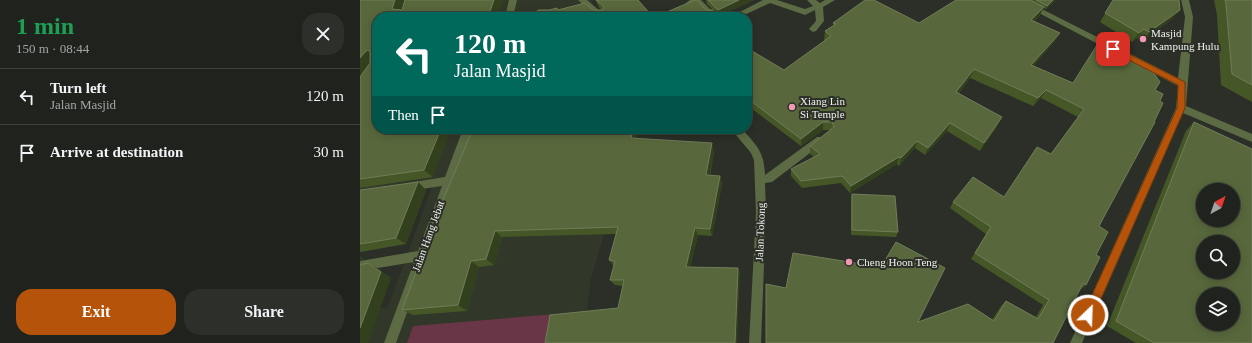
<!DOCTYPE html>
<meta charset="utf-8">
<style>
body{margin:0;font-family:Georgia,serif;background:#2d2f2a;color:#f1f3f6;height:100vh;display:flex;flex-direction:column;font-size:15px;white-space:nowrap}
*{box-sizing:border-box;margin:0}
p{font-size:13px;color:#a2a4a4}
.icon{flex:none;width:22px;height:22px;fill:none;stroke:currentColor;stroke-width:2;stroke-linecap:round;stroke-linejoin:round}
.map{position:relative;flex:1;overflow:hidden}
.panel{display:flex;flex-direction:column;background:#20231d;width:360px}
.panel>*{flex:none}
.banner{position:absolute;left:12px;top:12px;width:380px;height:122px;border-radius:16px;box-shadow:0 2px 10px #0003,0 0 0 1px #3d403b;background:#00695c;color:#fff;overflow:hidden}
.needle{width:26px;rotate:40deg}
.tools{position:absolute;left:836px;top:183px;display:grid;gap:8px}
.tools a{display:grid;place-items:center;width:44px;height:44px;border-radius:50%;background:#20231d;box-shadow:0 2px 10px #0003,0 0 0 1px #3d403b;font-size:20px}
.pin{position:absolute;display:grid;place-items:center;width:34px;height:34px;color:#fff;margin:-17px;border-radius:8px;box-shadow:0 2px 6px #0006}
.me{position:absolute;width:44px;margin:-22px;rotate:24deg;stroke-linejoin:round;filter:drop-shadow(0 0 3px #0008)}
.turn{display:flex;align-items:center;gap:14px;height:84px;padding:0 16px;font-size:18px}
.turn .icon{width:52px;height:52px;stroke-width:2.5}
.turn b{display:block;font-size:28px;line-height:34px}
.then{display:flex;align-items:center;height:38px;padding:0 16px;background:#0003;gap:8px;font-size:15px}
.round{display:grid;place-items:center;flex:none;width:42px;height:42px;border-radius:16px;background:#2d2f2a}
.overview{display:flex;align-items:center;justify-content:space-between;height:68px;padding:0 16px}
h1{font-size:24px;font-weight:700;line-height:30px;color:#1e9e55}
.cta{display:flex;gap:8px;margin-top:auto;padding:8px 16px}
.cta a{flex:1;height:46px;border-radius:16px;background:#b45309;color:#fff;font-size:16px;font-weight:700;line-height:46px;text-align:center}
.cta a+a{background:#2d2f2a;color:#f1f3f6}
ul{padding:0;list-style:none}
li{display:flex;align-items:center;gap:12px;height:56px;padding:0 16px;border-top:1px solid #3d403b}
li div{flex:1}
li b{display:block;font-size:15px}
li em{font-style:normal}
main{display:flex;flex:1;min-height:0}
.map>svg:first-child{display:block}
.built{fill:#313729}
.green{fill:#683647}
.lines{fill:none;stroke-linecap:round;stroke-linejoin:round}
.minor{fill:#5c6b44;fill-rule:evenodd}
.wall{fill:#465727}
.shaded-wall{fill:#33401e}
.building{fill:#58683c;stroke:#707d58;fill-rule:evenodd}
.route{fill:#b45309;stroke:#753606}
.poi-dot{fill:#f09ab6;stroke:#2b2f27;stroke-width:1.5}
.labels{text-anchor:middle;stroke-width:4;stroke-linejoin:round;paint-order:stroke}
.poi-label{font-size:11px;fill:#f1f3ee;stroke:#2b2f27;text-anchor:start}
.street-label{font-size:11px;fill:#f1f3ee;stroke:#2b2f27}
</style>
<main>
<section class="panel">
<div class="overview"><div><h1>1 min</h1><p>150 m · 08:44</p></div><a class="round"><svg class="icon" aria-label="close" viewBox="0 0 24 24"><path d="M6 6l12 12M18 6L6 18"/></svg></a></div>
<ul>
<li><svg class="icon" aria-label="left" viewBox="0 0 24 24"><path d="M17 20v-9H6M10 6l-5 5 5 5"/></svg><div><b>Turn left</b><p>Jalan Masjid</p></div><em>120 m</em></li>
<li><svg class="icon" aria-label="arrive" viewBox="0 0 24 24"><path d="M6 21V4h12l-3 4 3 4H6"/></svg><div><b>Arrive at destination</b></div><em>30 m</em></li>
</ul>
<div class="cta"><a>Exit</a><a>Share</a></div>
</section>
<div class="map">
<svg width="892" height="343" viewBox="0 0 892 343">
<rect width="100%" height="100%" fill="#2b2f27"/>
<path class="built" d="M56,0h178l-12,12v5h-172z
M0,96l17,33h259l-45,149 -8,65h-223v-30l28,-6 46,-126 -74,9z"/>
<path class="green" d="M246,310l-4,33h-195l6,-17z"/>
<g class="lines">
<path class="minor" d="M149,0h8l-4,17h-8z
M218,0h9l20,17h-9z
M330,0h11l17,17h-9l-13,-14 -9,2 -1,-2z
M403,0h14l28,9 8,-3 -6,-6h9l4,3 5,-3h10l-12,7 1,14 -8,10 -3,1 -4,-3 7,-8 -1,-11 -10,5 -35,-12 -30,14h-10z
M654,0h10l154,78 7,-61 -4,-17h8l4,17 -7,89 66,28v8l-69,-29 -101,230h-12l106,-235 2,-22z
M103,129h10l-77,214h-12l30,-81 -54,9v-10l58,-10 24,-65 -34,5 -4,-1 -1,-3 1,-3 4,-1 37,-6z
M371,129h11c15,17 22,22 23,46l52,-38h6l2,3 -2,3 -51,39 -7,1 1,30 -5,130h-12l7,-130 -2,-53 -3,-7z"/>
</g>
<path class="wall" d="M0,0l41,10 102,-10 -6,17h-120l56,160 -73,11z
M235,0h43l15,17 -94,-7h42l-1,-1 -4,-8z
M346,0h48l-35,16 -12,-12z
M596,0h99l-9,9 -3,-1 -3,7 -6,6 21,20 -22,25 40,17 82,7 -56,136 -3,29 -10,30 -6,5 -27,53 -135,-21 74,-2 9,-14 5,-5 30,16 7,-12 -72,-46 15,-25 -36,-26 3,-6 51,-5 47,-43 27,-37 -37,-19 -8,8 -63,-28 -11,15 39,32 -18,26 -33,-20 -22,24 -10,-7 -16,18 -2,-2 -47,29 -9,-10 -39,5 -11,-12v-7l23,-12 -4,-3v-8l20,-16h-7l-22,16 -54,-41v-57l37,22 41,-29 -1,-1 1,-9 8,-5v-3h86z
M753,0l60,18 -30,23 -6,-3 -5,4 -32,-20z
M854,0h38v102l-31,-17 -4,-70z
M834,122l58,221h-116l-29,-17 79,-195z
M236,129h42l-2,9 78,13 -4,25h10l2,8 -10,52 -14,-1 -8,32 48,1 2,6 -122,34 5,-22 -8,-1 -5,-5 4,-14 -5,-6 7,-26 -114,3 -8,28 -15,2 -12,44 -54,4 -11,-5 136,-177 58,-3z
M58,182l8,8 -20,54 -46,8v-62z
M492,194l46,38 -2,5 -45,-2v-36z"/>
<path class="shaded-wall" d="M35,0h10l-6,17 -7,-8z
M134,0h9l-6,17h-9z
M379,0h15l-35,16 -1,-6z
M693,0h2l-9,9 1,-3z
M684,7l-4,8 -13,13 4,-8z
M353,10l1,7h-7l-1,-4z
M820,10l-7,8 -30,23 6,-9z
M784,29l-7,9 -5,4 7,-9z
M700,33l-5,8 -28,33 4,-9z
M8,50l9,9 -17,20v-21l5,-6z
M614,69l-4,9 -17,22 3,-8z
M686,90l-5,8 -8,8 5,-8z
M642,117l-4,8 -18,26 4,-8z
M463,122v8l-22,16v-7z
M590,123l-3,8 -22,24 3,-7z
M81,129h10l-18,48 -9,-7z
M171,129h8l-3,12 -6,-8z
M273,129h5l-3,17 -4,-8z
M557,141l-2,7 -16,18 2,-8z
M352,143l2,8 -6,32 -2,-8z
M539,157l-2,7 -47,29 1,-7z
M360,176l2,8 -10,52 -2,-7z
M58,182l8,8 -20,54 -10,-6z
M335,228l3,7 -9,38 -3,-6z
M135,231l7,6 -8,28 -8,-6z
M0,256l4,3 -4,1z
M111,261l8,6 -12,44 -9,-6z
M8,263l11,6 12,9 -23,65h-8v-15z
M378,268l2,6 -3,69h-2z"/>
<path class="building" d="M0,0h35l-3,9 10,1 3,-10h89l-6,17h-111v112h64l-17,41 -64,9v-102l10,-14v-11l-2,-2 -3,2 -5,6z
M236,0h42l15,17h-128l14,-7h10l8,-2 1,2 27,-7 8,7h10l1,-3z
M335,0h2l9,10h7l-7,3 4,4h-55z
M348,0h31l-21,10z
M505,0h9l45,23 37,-23h74l14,7 -13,13 29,13 -29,32 42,18 24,-38 56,27 7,10 -5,8 8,4 -3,7 3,2 -9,19h1l-56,104 9,6 -12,23 4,2 -14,28 -3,-2 -30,60h-287v-59l20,4 7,-35 88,14 15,-25 49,26 -27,54 50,-18 26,17 12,-20 32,18 11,-19 -74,-47 16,-26 -38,-25 20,-25 31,20 33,-50 14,7 33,-45 -38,-19 -8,8 -64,-29 -18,23 46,25 -18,26 -34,-20 -22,25 -11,-7 -16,17 -2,-1 -48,29 -9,-10 -41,5 -10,-12 29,-15 -10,-8 24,-19 -2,-5h-9l-22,17 -54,-41v-50l37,22 47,-34 -6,-5 11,-7 -3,-1z
M676,0h17l-6,6z
M753,0h66l1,10 -31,22 -5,-3 -5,4 -34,-20z
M865,0h27v85l-20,-11 -6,-70z
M834,122l58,27v194h-98l-38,-22zM843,190h30v30h-30zM843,242h30v30h-30zM843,294h30v30h-30z
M113,129h58l-1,4 66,-3v-1h37l-2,9 81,5 -6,32 14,1 -10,53 -15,-1 -9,39 52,1 -3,75h-190l5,-28 68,-7 6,-28h-14l5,-19 -6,-1 9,-33 -123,4 -9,28 -15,2 -13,44 -56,5 43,-115z
M58,182l-22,56 -36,6v-54z
M492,194l43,2 3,36 -46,-2z
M8,263l13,9 -21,56v-63z"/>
<path class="route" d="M753,46l72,36v26l-93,211 -4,2 -3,-2 -2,-4 94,-207 1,-23 -67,-34 -1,-2z"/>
<g class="poi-dot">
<circle cx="783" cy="39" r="4"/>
<circle cx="432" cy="107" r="4"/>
<circle cx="489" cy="262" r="4"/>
</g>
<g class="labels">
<g class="poi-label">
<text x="791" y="37">Masjid<tspan x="791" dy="13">Kampung Hulu</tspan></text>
<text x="440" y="105">Xiang Lin<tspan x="440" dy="13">Si Temple</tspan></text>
<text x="497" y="266">Cheng Hoon Teng</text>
</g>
<g class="street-label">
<text transform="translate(400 232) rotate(-88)" y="4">Jalan Tokong</text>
<text transform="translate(68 236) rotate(-70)" y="4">Jalan Hang Jebat</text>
</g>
</g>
</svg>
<div class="tools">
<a><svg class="needle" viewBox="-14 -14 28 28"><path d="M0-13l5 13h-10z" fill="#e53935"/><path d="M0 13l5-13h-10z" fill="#a2a4a4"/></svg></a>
<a><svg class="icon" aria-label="search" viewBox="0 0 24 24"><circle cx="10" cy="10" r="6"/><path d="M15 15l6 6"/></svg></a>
<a><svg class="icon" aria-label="layers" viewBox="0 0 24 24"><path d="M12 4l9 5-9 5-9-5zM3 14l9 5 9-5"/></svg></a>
</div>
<div class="pin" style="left:753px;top:49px;background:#d93025"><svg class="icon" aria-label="arrive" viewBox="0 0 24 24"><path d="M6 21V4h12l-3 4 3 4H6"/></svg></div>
<svg class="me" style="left:728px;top:315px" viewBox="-20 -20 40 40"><circle r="17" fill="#b45309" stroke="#fff" stroke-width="3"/><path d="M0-11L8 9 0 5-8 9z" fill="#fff"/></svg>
<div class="banner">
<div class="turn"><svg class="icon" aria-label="left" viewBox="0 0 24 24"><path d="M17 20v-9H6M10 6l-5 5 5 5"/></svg><div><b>120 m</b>Jalan Masjid</div></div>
<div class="then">Then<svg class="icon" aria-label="arrive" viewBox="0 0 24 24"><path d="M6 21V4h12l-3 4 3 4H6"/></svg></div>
</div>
</div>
</main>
